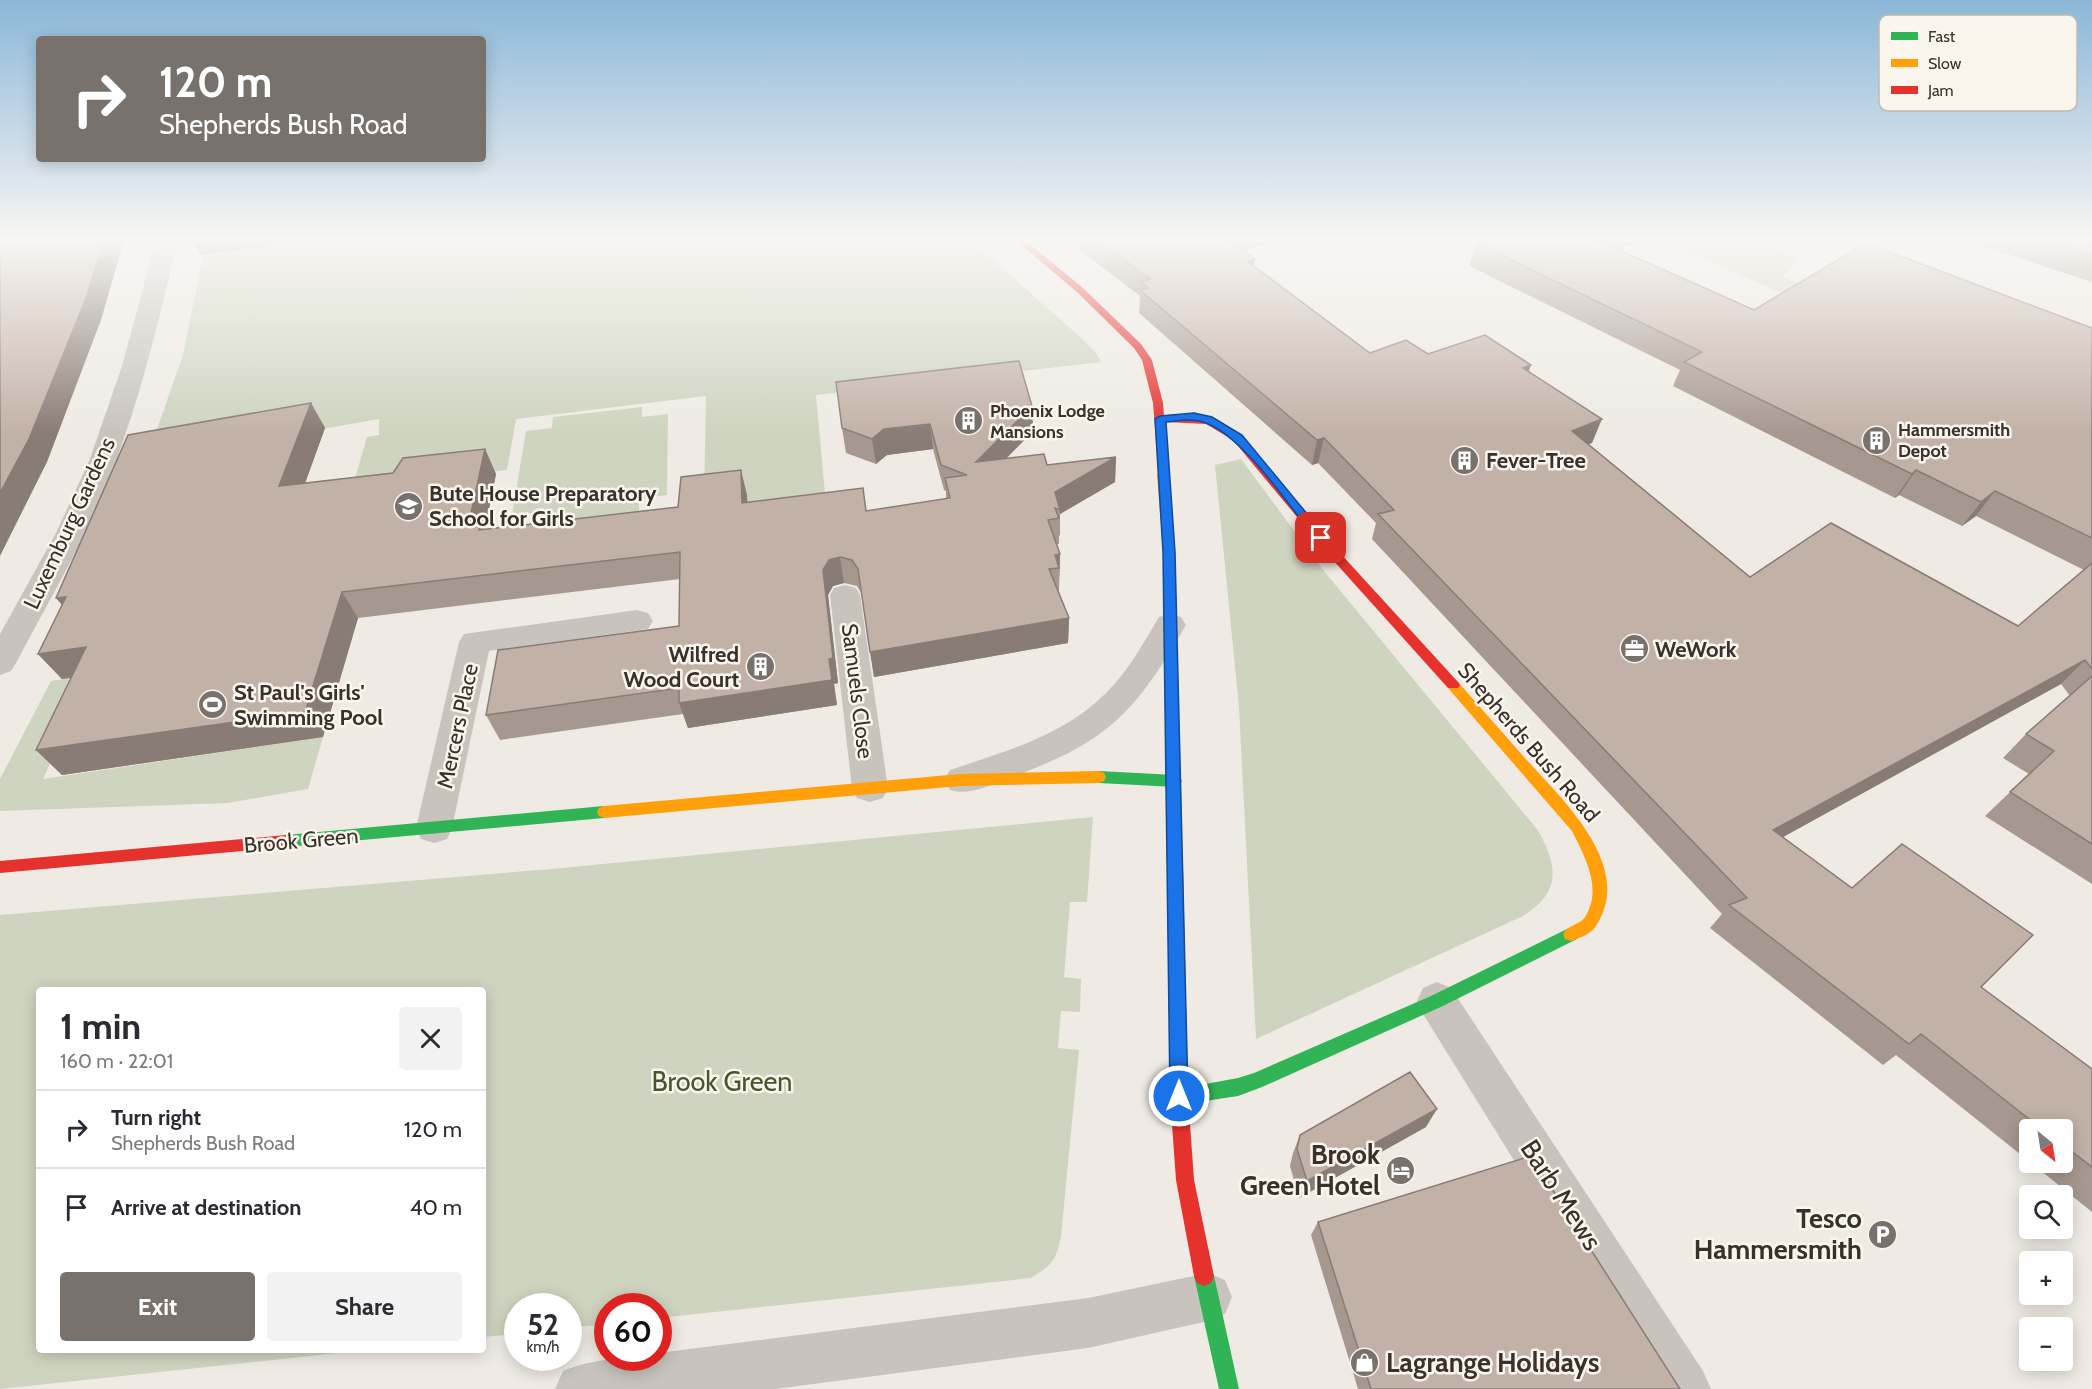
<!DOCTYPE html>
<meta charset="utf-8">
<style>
body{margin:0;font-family:Cabin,sans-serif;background:#f2f2f3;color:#2b2b33;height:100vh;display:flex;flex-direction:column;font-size:22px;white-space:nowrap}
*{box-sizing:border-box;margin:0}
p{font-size:20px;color:#7c7c81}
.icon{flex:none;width:33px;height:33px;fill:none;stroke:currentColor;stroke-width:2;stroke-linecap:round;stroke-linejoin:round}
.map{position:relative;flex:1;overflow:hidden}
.side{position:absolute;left:36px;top:987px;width:450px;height:366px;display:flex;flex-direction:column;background:#fff;border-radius:6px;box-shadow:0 3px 15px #0003}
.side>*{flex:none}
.hud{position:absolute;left:36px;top:36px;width:450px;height:126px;border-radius:6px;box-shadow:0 3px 15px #0003;background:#79726c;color:#fff;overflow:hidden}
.needle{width:39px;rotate:150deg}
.controls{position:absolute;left:2019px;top:1119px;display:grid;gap:12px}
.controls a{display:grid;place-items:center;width:54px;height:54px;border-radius:6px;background:#fff;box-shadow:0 3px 15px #0003;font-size:30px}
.speed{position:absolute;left:504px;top:1293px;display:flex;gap:12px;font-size:30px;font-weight:700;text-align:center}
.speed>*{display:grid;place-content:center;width:78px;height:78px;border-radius:50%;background:#fff;box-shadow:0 3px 15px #0003;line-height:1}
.speed small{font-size:15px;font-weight:400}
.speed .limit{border:9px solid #d22;background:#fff;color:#111}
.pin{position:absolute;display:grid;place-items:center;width:51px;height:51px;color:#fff;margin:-26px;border-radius:12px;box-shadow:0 3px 9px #0006}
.me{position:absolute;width:66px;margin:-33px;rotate:0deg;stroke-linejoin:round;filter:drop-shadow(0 0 4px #0008)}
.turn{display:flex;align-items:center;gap:21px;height:126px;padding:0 24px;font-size:27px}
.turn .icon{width:78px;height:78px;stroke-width:2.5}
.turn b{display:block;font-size:42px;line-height:51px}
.round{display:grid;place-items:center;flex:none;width:63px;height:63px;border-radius:6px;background:#f2f2f3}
.head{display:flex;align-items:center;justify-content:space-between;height:102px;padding:0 24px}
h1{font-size:36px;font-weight:800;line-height:45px}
.action{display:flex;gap:12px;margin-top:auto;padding:12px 24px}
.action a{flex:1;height:69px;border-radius:6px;background:#79726c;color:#fff;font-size:24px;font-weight:800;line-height:69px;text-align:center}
.action a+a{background:#f2f2f3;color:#2b2b33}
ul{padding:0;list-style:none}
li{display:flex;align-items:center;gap:18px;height:78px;padding:0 24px;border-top:2px solid #e1e1e2}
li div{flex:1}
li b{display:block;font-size:22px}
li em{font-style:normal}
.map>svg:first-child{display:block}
.green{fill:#ced4bf}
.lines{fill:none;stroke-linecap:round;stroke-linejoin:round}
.street{fill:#c8c3bd;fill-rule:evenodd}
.fast{fill:#30b455;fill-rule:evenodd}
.slow{fill:#ff9f0a;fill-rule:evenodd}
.jam{fill:#e5322d;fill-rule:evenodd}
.wall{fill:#a7988f}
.shaded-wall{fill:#887c74}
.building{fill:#c2b1a6;stroke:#887c74;stroke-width:1.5}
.route{fill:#1a73e8;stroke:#114b97;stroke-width:1.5}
.labels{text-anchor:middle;stroke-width:5;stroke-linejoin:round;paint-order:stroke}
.far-poi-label{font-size:18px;font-weight:bold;fill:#39312b;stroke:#faf5ed;text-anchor:start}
.poi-label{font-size:22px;font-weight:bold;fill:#39312b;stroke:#faf5ed;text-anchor:start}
.street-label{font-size:22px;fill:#39312b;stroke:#faf5ed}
.near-park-label{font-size:27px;fill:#44572f;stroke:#faf5ed}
.near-poi-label{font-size:27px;font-weight:bold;fill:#39312b;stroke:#faf5ed;text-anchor:end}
.near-street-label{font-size:27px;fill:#39312b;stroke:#faf5ed}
.key{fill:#faf5ed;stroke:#c0bab3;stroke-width:1.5}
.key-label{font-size:16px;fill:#39312b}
</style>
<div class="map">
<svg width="2092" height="1389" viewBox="0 0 2092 1389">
<rect width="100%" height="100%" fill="#efebe4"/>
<path class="green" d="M206,240h765l109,97 16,16 5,9 -285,33 9,99 -78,10v-9l-43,5 2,-104 -190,23 -9,51 -155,19 15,-52 12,-2v-16l-233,41 37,-105z
M1671,240h93l31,19v5l-13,12 19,10 -11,6 -13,-1 -110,-48z
M642,407v10l26,-3 -1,81 -28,4v13l-98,12 1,-12 -30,3 14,-84 26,-3 1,-11z
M1241,459l83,112 213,258c21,36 25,63 -14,87l-267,123 -17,-332 -24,-242z
M90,675l-47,104 280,-42 -15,52 -80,14 -228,8v-32l51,-98z
M1093,817l-6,85h-17l-6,75 17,2 -1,33 -19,-1 -3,37 21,2 -18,186c-5,25 -8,28 -30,42l-372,40 -1,-12h-50l-1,18 -38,4 -1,-22h-50l-1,28 -34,3v-347h-444v360h327l-366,39v-474l551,-46z"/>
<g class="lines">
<path class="street" d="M156,240h22c-20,84 -40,169 -73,249 -25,60 -59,117 -89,174l-5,8 -11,4v-41l56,-101 34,-74 32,-93z
M845,585l11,3 4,7 28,193 -5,10 -13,4 -13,-4 -5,-10 -22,-193 4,-7z
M637,610l11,3 5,8 -5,8 -159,22 -37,177 -5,11 -13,4 -13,-4 -5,-11 43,-186 5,-8z
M1170,614l11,3 5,8c-53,91 -79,118 -180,154 -18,7 -37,17 -56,11l-6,-10 6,-10c54,-18 115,-35 156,-77 22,-22 37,-49 53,-76z
M1437,982l14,6 252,383 8,18h-55l-233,-375 -6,-13 6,-13z
M1208,1273l17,7 7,17 -7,17 -17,7 -120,27 -313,41h-220l8,-18c30,-13 63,-13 95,-13v-5l430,-55z"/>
<path class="fast" d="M1099,771l76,4 5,2 2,4 -2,4 -5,2 -76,-4 -5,-2 -2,-4 2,-4z
M604,806l5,2 2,4 -2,4 -5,2 -318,29 -5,-2 -3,-4 3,-4 5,-2z
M1571,927l6,2 2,5 -2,5 -134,67 -181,81 -24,9 -59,9 -6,-3 -3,-6 3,-6 65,-12 16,-5 177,-77z
M1204,1266l7,3 3,7 25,113h-20l-25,-113 3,-7z"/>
<path class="slow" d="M1163,471l6,3 6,78 8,316 -3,5 -5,1 -5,-1 -3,-5 -4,-316 -6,-78z
M1453,680l5,2c22,25 44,50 66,75 34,38 101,99 79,155 -8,19 -12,22 -32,29l-6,-2 -2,-5c4,-9 17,-9 22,-17 18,-28 0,-60 -13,-86l-124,-143 -2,-3z
M1099,771l5,2 2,4 -2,4 -5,2 -139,3 -356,32 -5,-2 -2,-4 2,-4 5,-2 356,-32z"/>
<path class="jam" d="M1015,240h10l58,48 58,56 11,16 11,43 1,13 48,3 29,17 99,117 118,129 2,3 -2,3h-10l-116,-129 -99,-119 -27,-16 -41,-2 4,52 -6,3 -4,-1 -6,-73 -11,-43 -8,-12 -57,-56z
M286,835l5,2 3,4 -3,4 -5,2 -286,26v-12z
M1175,862l5,1 3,5 5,228 6,84 20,96 -3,7 -7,3 -7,-3 -3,-7 -18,-96 -6,-84 -3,-228 3,-5z"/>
</g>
<path class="wall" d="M1067,240h208l-32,10 12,9 -2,7 117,87 58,1 101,18 63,71 -4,1 162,133 268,49 66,-56 -108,-54 -14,10 -63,-31 -4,3 -222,-112 7,-16 -211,-104 7,-23 6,-3h158l-20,10 134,60 338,18v556l-107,-68 44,-42 -26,-16 23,-24 44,-38 -9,-12 -278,153 198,150 111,82v143l-62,-50h32v-32h-32v32l-134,-107 -13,10 -173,-137 12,-14 -350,-375 4,-16 -58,-60 -6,2 -173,-152 1,-17z
M1965,240h127v42z
M311,403l14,25 -20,55 88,-10 92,-24 11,25 -11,55 193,-22 69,-12v7l119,9 80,-12v-8l-2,-1 -11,-41 -46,6 -11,9 -30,-11 -4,-25 190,-22 1,25 -27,28 41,6 69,-8 -1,25 -55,32v22l-1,-1v9h-3l4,10 -1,38 10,26 -1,25 -194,34 -12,-83 -5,-8 -13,-3 -11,3 -5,9 10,88 -4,1 3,21 -149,23 -5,-14 -183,26 -14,-25 193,-89 1,-47 -322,39 -35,119 -261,38 -26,-25 35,-72 -9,1 -24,-25 24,-49 -6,-7z
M1426,1127l-127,71 -9,-32 3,-13 7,-18z
M1318,1222l362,167h-322l-47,-154z"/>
<path class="shaded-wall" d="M104,240h20l-23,80 -54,142 -47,94v-63z
M192,240h115l-106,15z
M1222,240h53l-55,18z
M1601,240h39l-49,23z
M1255,259l-4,22 -4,-20z
M1531,365l-8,23v-20z
M311,403l14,25 -30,83 -16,-25z
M1032,406l1,25 -55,56 -2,-25z
M1602,419l-10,24 -30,12 10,-24z
M930,424l3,25 -46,6 -11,9 -4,-25 12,-10z
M1324,438l-6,25 -6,2 5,-25z
M485,449l11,25 -11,56 8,16 -24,-24z
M1116,457l-1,25 -55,32v-4l-5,-18z
M741,470l6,25 2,33 -7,-25z
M1916,470l-17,25 -4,3 17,-24z
M1995,491l-19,25 -14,10 19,-24z
M1060,554l-1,25v1v-12l-4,-13z
M840,557l4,26 -11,3 -5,9 10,88 -4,1 3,21 -149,23 -9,-25 150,-44 -6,-89 6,-10z
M342,592l16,26 -35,119 -261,38 -26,-25z
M66,597l13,27 -23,-26z
M1069,618l-1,25 -194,34 -4,-25z
M86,647l23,25 -47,7 -24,-25z
M2085,660l-24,24 -307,169 19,-23z
M1437,1109l-11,18 -127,71 8,-17z"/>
<path class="building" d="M0,240h104l-18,58 -57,141 -29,54z
M1097,240h133l25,19 -8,2 123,92 36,-13 22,14 57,-19 46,30 -8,3 79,51 -30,12 178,146 81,-54 187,103 74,-63v106l-7,-9 -312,170 79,58 50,-44 131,91 -52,52 111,82v98l-30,-23v-14h-19l-122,-96 -12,10 -180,-139 18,-7 -369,-384 16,-4 -70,-72 -7,2 -177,-150 8,-2 -7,-6 9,-3z
M1482,240h119l-2,1 155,69 112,-67 226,85v210l-97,-47 -14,11 -65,-32 -4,4 -228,-112 18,-10 -226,-109z
M2044,240h48v15z
M1019,361l13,45 -56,56 68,-8 3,11 69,-8 -61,35 5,18 -5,-2 4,10 -11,2 12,34 -5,1 4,13 -10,1 20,49 -199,34 -12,-83 -6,-9 -12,-3 -11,3 -6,10 10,88 -4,1 3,21 -153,23v-15l-193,27 12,-65 181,-24 1,-74 -338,40 -37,120 -269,38 50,-103 -48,7 28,-57 -10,1 72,-163 183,-32 -32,83 114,-13 10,-15 82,-9 -16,73 12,-1 -2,9 199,-23 3,-30 60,-7 1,33 121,-15 3,23 84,-13 -5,-20 22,-3 -26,-10 -11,-41 -46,5 -12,10 -30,-11 -6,-46z
M2092,676v168l-82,-52 44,-41 -28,-17z
M1410,1072l27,37 -130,72 -10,-32 3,-14z
M1531,1156l149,233h-309l-53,-167z"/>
<linearGradient id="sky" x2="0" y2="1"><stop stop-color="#8bb7d8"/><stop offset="0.55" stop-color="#f8f6f3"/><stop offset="1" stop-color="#f8f6f3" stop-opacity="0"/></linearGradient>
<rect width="2092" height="435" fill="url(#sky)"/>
<path class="route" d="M1194,413l18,4 30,18 85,103 -6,4 -4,-1c-26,-33 -76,-108 -114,-119 -12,-4 -25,-1 -37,0l9,130 13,544 -2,6 -7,3 -6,-3 -3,-6 -7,-544 -8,-133 5,-3z"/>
<defs>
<symbol id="building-disc" viewBox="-11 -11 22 22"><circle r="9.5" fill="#79726c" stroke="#faf5ed"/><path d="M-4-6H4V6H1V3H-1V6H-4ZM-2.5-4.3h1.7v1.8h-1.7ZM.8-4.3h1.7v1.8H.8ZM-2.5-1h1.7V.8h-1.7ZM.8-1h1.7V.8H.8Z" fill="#fff"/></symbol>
<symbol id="school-disc" viewBox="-11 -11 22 22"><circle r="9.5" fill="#79726c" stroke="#faf5ed"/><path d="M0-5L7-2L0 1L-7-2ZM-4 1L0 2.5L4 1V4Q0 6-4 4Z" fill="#fff"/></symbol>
<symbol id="office-disc" viewBox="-11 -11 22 22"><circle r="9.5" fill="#79726c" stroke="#faf5ed"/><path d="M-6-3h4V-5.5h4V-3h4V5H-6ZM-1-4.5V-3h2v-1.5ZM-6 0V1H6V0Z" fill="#fff"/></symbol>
<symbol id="stadium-disc" viewBox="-11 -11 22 22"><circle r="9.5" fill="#79726c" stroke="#faf5ed"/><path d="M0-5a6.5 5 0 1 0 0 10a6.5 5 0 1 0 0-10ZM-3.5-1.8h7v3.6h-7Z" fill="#fff"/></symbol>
<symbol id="hotel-disc" viewBox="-11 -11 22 22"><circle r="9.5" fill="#79726c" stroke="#faf5ed"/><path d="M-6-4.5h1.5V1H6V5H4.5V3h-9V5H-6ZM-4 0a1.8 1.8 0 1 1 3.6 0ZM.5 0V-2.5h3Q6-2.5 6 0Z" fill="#fff"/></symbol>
<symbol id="parking-disc" viewBox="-11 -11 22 22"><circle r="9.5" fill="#79726c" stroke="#faf5ed"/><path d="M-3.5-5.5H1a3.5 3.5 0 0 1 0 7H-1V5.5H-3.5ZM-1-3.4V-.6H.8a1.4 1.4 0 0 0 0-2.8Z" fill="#fff"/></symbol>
<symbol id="shop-disc" viewBox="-11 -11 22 22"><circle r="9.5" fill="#79726c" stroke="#faf5ed"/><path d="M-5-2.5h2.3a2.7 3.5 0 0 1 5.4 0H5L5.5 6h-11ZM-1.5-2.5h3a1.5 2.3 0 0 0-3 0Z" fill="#fff"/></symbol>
</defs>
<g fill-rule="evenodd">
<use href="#building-disc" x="952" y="404" width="33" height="33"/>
<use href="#building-disc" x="1860" y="424" width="33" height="33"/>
<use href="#building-disc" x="1448" y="444" width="33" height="33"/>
<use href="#school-disc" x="392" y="490" width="33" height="33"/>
<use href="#office-disc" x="1618" y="632" width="33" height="33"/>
<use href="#building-disc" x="744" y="650" width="33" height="33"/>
<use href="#stadium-disc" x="196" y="688" width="33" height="33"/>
<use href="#hotel-disc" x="1384" y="1154" width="33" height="33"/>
<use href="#parking-disc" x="1866" y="1218" width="33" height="33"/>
<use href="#shop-disc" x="1348" y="1346" width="33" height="33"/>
</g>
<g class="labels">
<g class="far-poi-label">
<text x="990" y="417">Phoenix Lodge<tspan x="990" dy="21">Mansions</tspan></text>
<text x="1898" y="436">Hammersmith<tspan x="1898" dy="21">Depot</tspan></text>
</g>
<g class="poi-label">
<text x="1486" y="468">Fever-Tree</text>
<text x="429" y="501">Bute House Preparatory<tspan x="429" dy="25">School for Girls</tspan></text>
<text x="1655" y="657">WeWork</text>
<text x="739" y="662" text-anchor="end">Wilfred<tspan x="739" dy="25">Wood Court</tspan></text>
<text x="234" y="700">St Paul's Girls'<tspan x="234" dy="25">Swimming Pool</tspan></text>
</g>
<g class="street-label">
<text transform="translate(69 523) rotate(-65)" y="8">Luxemburg Gardens</text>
<text transform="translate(858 691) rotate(83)" y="8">Samuels Close</text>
<text transform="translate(457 726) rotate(-78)" y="8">Mercers Place</text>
<text transform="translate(1529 742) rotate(49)" y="8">Shepherds Bush Road</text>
<text transform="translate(301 840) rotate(-5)" y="8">Brook Green</text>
</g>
<g class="near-park-label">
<text x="722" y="1091">Brook Green</text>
</g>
<g class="near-poi-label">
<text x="1380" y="1164">Brook<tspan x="1380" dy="31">Green Hotel</tspan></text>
<text x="1862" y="1228">Tesco<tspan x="1862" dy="31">Hammersmith</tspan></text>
<text x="1386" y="1372" text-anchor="start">Lagrange Holidays</text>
</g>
<g class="near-street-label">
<text transform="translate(1561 1195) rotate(57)" y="9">Barb Mews</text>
</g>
</g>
<rect x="1879" y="15" width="198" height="96" rx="9" class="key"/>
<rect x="1891" y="32" width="27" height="8" fill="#30b455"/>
<rect x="1891" y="59" width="27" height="8" fill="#ff9f0a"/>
<rect x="1891" y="86" width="27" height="8" fill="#e5322d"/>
<g class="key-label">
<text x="1928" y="42">Fast</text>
<text x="1928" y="69">Slow</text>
<text x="1928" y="96">Jam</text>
</g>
</svg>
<div class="controls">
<a><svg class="needle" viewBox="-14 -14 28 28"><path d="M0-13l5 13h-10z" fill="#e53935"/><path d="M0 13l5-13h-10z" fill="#7c7c81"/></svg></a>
<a><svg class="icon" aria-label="search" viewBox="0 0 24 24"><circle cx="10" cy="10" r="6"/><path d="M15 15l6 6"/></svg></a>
<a>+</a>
<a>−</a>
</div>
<div class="speed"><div>52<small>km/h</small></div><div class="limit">60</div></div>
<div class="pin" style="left:1321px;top:538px;background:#d93025"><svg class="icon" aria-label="arrive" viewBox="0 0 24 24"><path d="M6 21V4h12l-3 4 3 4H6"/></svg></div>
<svg class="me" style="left:1179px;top:1096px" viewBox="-20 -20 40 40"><circle r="17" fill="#1a73e8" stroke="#fff" stroke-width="3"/><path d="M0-11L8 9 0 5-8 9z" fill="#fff"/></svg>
<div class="hud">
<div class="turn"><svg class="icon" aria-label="right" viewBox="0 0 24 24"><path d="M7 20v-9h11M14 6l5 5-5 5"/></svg><div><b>120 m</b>Shepherds Bush Road</div></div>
</div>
<section class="side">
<div class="head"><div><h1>1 min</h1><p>160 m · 22:01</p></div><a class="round"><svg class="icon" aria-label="close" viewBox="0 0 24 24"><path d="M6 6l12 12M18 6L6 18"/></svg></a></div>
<ul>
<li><svg class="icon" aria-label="right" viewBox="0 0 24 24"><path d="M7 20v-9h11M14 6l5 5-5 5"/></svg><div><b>Turn right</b><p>Shepherds Bush Road</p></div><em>120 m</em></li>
<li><svg class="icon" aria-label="arrive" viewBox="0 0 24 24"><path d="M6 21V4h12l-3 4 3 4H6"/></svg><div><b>Arrive at destination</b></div><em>40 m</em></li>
</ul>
<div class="action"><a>Exit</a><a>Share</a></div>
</section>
</div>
